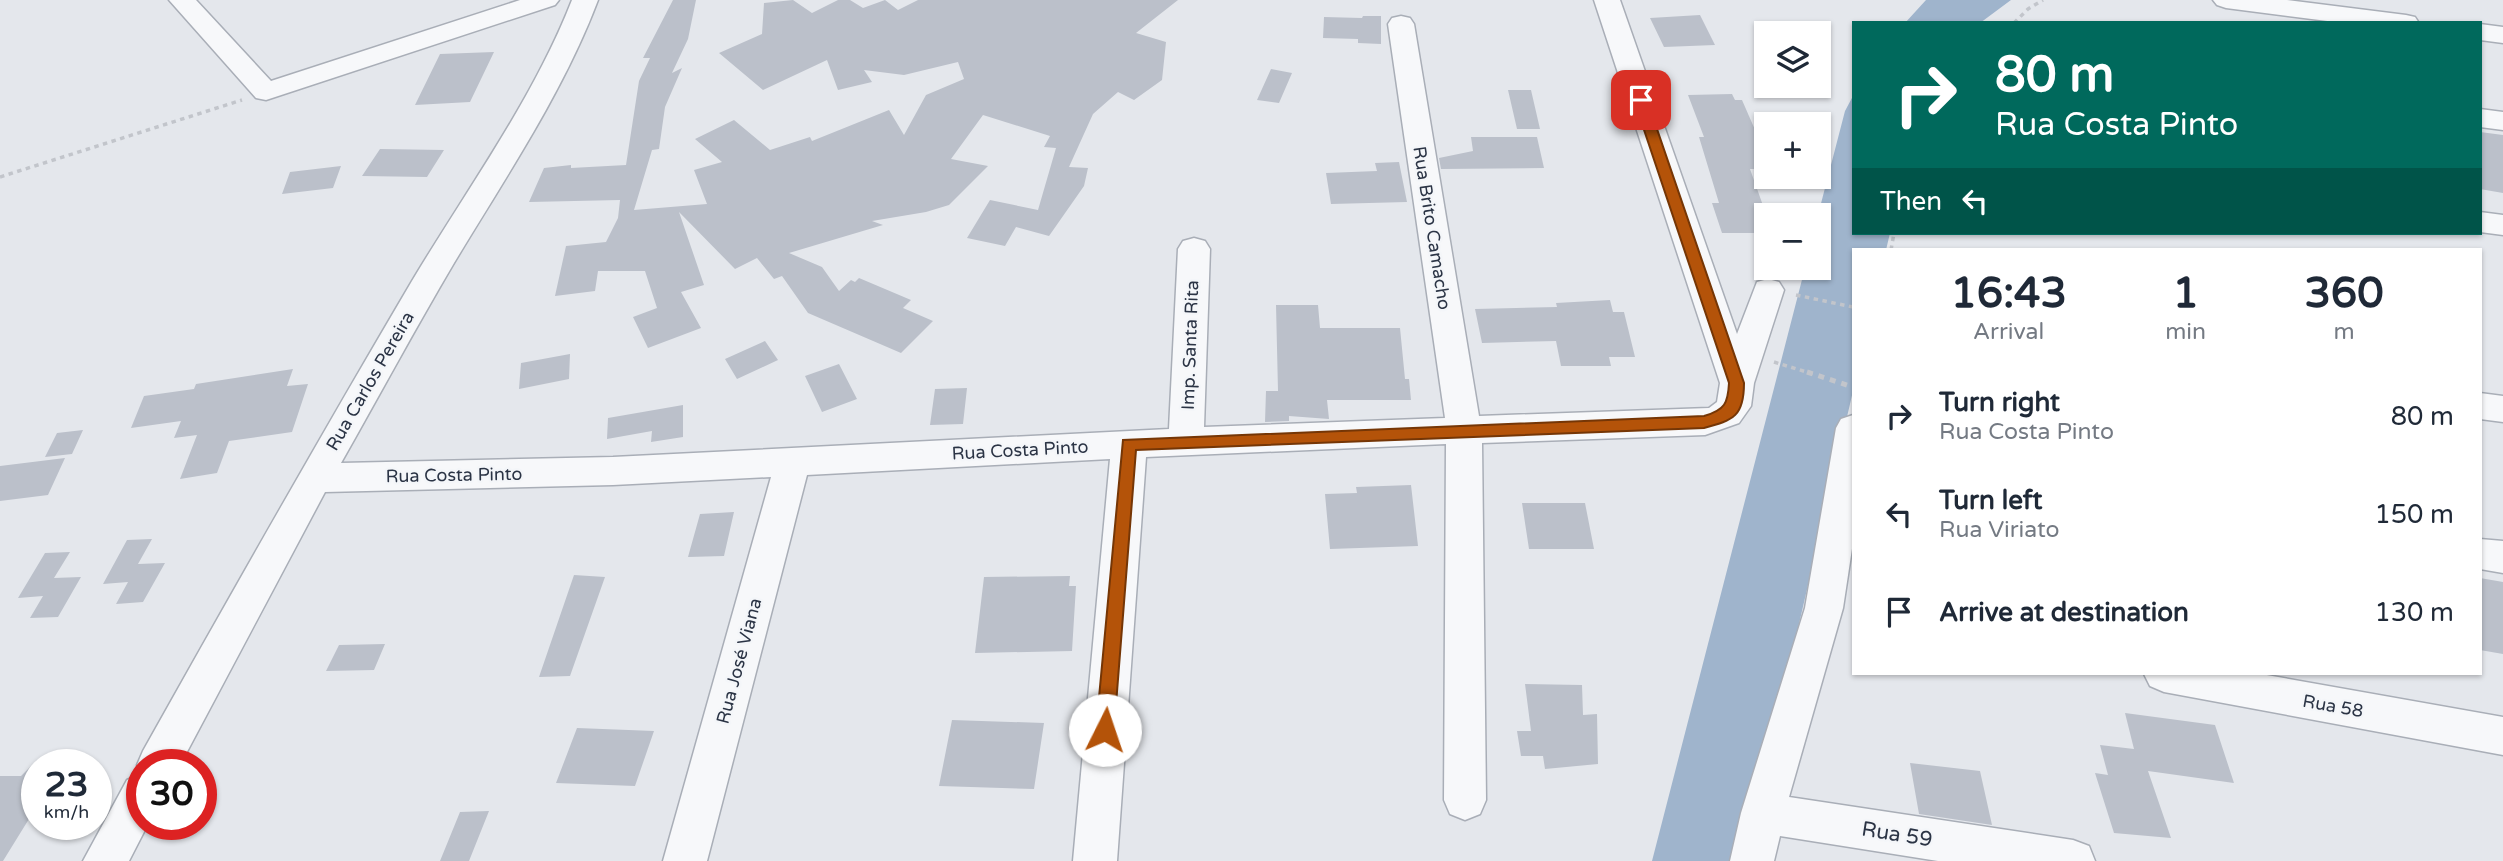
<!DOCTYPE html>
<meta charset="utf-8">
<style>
body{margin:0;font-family:"Varela Round",sans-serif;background:#f2f2f3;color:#1f2937;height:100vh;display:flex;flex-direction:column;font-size:26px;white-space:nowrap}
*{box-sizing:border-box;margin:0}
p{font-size:23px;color:#747a83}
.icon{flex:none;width:38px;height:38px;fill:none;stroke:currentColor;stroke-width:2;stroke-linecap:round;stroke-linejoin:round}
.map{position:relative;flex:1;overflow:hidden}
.panel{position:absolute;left:1852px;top:248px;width:630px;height:427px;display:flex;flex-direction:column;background:#fff;border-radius:0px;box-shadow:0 2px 5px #0004}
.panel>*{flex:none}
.guide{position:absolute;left:1852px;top:21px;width:630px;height:214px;border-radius:0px;box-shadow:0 2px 5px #0004;background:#00695c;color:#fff;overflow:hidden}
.buttons{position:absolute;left:1754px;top:21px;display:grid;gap:14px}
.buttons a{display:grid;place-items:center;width:77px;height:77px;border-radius:0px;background:#fff;box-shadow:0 2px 5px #0004;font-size:35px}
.speed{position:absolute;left:21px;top:749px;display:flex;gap:14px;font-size:35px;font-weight:700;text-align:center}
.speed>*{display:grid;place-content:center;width:91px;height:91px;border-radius:50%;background:#fff;box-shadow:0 2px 5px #0004;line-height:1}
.speed small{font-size:18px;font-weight:400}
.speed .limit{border:10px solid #d22;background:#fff;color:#111}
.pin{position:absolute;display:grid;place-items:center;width:60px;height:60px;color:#fff;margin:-30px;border-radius:14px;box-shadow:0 4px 10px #0006}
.me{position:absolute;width:77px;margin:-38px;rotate:4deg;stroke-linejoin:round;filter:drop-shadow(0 0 5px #0008)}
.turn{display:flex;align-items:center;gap:24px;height:147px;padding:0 28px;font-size:32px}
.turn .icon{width:91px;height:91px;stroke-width:2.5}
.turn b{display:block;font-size:49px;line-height:60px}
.then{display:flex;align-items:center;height:66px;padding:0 28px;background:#0003;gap:14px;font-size:26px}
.eta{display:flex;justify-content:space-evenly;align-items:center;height:119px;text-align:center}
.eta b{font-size:42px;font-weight:800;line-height:49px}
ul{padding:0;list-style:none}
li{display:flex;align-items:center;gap:21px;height:98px;padding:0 28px}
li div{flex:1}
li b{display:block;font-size:26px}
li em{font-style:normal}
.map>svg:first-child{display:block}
.water{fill:#9fb4cc}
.building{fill:#bbc0ca}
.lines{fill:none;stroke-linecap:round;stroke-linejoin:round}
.minor-casing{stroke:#a9aeb7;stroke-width:3}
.path-far1{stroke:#c2c5cb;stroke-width:3.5;stroke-dasharray:4.5 4.5;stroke-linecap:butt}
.path{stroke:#c2c5cb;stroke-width:5;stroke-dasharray:6 6;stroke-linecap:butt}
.minor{fill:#f7f8fa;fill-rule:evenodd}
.route{fill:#b45309;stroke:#753606;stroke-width:2}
.labels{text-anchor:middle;stroke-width:5;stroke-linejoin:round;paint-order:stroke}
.street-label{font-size:18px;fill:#2b3445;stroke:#f4f6f9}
.near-street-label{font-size:21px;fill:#2b3445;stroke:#f4f6f9}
</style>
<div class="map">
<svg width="2503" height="861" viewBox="0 0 2503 861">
<rect width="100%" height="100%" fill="#e4e7ec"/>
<path class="water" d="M1926,0h85l-31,23h-75z
M1853,96v137h37l-4,17h-33v141l-109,470h-92l153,-593h13v-53l27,-104z"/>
<path class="building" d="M673,0h23l-8,39 -16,34 10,-5 -17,39 -6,42 -7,1 -18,60 73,-6 -13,-34 28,-8 -27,-23 39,-19 36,30 40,-13 2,4 77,-31 15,25 22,-40 38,-16 -6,-17 -54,13 -40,-5 8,12 -34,8 -11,-30 -64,30 -44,-37 43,-19 2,-31 29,-3 19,13 26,-13h12l13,8 22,-8 13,10 20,-10h260l-42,33 30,9 -4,38 -28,20 -16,-8 -25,22 -24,53 19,1 -4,18 -35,50 -33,-9 -11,19 -38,-8 23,-38 48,10 18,-62 -12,-1 6,-11 -67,-21 -32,44 37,7 -39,39 -23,7 -54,9 11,4 -94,28 33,14 17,24 12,-11 4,2 4,-4 52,22 -8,8 30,13 -32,32 -93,-40 -26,-37 -8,3 -17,-21 -22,11 -56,-57 25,73 -23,7 20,36 -53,20 -15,-31 24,-9 -12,-37h-47l-3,20 -40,5 11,-50 40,-4 12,-24 2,-18 -91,2 15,-34 27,-3v3l55,-3 13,-84 11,-23h-7z
M1700,15l15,30 -51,2 -14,-29z
M1363,16h18v28l-23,-1v-4l-35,-1 1,-21 38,1z
M494,52l-24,50 -55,3 25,-51z
M1271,69l21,4 -13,30 -22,-3z
M1508,90h23l9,39h-23z
M1732,94l3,6h7l24,55v14h-16l16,45v19h-44l-10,-30h7l-20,-66h5l-16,-42z
M2480,132l23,3v58l-23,-4z
M1471,137h66l7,31 -103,1 -2,-11 34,-7z
M380,149l64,1 -17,27 -65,-1z
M1399,162l8,40 -76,2 -5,-31 51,-2 -2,-8z
M341,166l-8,22 -51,6 8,-22z
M1610,300l3,12h11l11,45h-26l2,9h-50l-5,-25 -74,2 -7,-34 82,-2 -1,-4z
M1276,305h42l2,23h80l5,51h4l2,21h-84l2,19 -40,-3v5l-24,1 1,-31h12z
M765,341l13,19 -41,19 -12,-20z
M570,354l-1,25 -50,10 2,-26z
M839,364l18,35 -35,13 -17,-36z
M293,369l-6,17 21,-2 -16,48 -63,9 -12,32 -37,6 17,-44 -23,3 7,-17 -50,7 13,-32 50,-7 2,-5z
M967,388l-4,36 -33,1 5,-36z
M683,405v32l-32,5 1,-11 -45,8 1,-21z
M83,430l-11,24 -27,3 12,-24z
M65,458l-17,37 -48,6v-35z
M1411,485l7,61 -88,3 -5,-55 32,-1 -1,-6z
M1522,503h63l9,46h-65z
M734,512l-10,44 -36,1 12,-43z
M152,539l-14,25 27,-1 -22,39 -27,2 12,-22 -25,2 24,-44z
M70,552l-16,26 27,-1 -23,40 -28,1 13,-22 -25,2 27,-45z
M574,575l31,2 -35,99 -31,1z
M1070,576l-1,10h7l-4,65 -97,2 9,-76z
M2480,578l23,4v72l-23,-4z
M385,644l-11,26 -48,1 13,-26z
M1525,684l57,1 1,30 14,-1 1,50 -53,5 -2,-13h-22l-4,-25h14z
M2125,713l90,12 19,58 -86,-12 23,67 -57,-5 -19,-60 13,2 -8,-30 34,4z
M952,720l92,3 -10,66 -95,-3z
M577,728l77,3 -19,55 -79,-3z
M37,760v46l-34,55h-3v-85h21z
M1910,763l70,8 12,54 -73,-11z
M489,811l-20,50h-29l20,-49z"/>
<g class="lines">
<defs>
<path id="minor" d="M169,0h27l75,81 249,-81h39l-4,5 -289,95 -10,-2z
M572,0h26c-35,93 -93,178 -144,263 -39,66 -75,133 -113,200l272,-6 556,-28 9,-180 5,-8 11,-3 11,3 5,8 -6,178 241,-9 -57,-394 4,-6 9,-2 9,2 4,6 65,392 230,-8 8,-6 3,-19 -126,-383h26l117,334 20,-52 11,-3 11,3 5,8 -30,93 -3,23 -12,17 -34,12 -223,8 4,357 -6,14 -15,6 -15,-6 -6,-14 2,-356 -300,13 -29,404h-44l37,-402 -303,16 -100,386h-44l108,-384 -158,8 -288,7 -145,273h-38v59h6l-19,37h-46l44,-81 14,-6 -4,-9 6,-14c88,-157 177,-314 269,-470 55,-92 121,-181 160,-281z
M2213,0h74l119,15 9,2 4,6h-76l-117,-15 -9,-3z
M2480,24l23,3v16l-23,-3z
M2480,109l23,3v18l-23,-3z
M2480,212l23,3v20l-23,-3z
M2480,393l23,3v26l-23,-3z
M1853,415v127l-10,66 -54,189 284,43 16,6 6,15h-157l-158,-25 -6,25h-44l11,-48 64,-205 31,-180 5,-9z
M2480,539l23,2v32l-23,-4z
M2144,674h117l242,43v38l-339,-63 -14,-6z"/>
</defs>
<use href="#minor" class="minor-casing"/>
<path class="path-far1" d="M2014,23l14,-14 15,-9
M0,177l242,-77
M1891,250l3,-17
M1796,295l57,12
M1774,362l39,12"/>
<path class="path" d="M1807,372l46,15"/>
<use href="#minor" class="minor"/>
</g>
<path class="route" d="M1641,96l6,4 97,283c0,33 -10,37 -40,45l-568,22 -22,280 -2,6 -7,2 -7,-2 -2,-6 27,-290 581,-24c21,-6 24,-13 25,-33l-95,-283z"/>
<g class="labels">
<g class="street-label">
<text transform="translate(1432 228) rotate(81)" y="6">Rua Brito Camacho</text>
<text transform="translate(1190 345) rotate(-88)" y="6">Imp. Santa Rita</text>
<text transform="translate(370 381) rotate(-60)" y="6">Rua Carlos Pereira</text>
<text transform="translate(1020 450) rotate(-3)" y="6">Rua Costa Pinto</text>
<text transform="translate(454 475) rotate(-1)" y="6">Rua Costa Pinto</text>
<text transform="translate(739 661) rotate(-75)" y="6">Rua José Viana</text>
<text transform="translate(2333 706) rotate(10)" y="6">Rua 58</text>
</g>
<g class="near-street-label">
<text transform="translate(1897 834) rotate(9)" y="7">Rua 59</text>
</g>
</g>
</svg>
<div class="buttons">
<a><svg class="icon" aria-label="layers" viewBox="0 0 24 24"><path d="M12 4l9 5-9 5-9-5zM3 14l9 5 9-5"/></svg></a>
<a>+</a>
<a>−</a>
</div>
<div class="speed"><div>23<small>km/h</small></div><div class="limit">30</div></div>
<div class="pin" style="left:1641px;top:100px;background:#d93025"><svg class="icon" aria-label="arrive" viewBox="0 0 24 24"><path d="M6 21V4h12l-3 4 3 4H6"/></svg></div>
<svg class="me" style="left:1105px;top:730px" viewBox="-20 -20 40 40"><circle r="19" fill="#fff"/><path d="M0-13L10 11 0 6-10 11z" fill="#b45309"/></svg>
<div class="guide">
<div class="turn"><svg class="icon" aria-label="right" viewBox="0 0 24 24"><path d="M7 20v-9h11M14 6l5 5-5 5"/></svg><div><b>80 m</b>Rua Costa Pinto</div></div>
<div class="then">Then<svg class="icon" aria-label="left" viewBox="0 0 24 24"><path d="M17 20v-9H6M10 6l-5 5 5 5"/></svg></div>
</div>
<section class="panel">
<div class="eta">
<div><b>16:43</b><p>Arrival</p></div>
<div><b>1</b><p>min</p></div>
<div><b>360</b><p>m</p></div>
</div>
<ul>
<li><svg class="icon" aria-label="right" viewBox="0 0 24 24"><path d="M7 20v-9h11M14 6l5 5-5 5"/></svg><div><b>Turn right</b><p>Rua Costa Pinto</p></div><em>80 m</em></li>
<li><svg class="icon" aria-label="left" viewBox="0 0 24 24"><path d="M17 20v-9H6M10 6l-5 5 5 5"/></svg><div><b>Turn left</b><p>Rua Viriato</p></div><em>150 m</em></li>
<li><svg class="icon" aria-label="arrive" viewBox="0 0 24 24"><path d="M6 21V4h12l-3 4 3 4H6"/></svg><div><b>Arrive at destination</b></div><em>130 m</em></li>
</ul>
</section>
</div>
